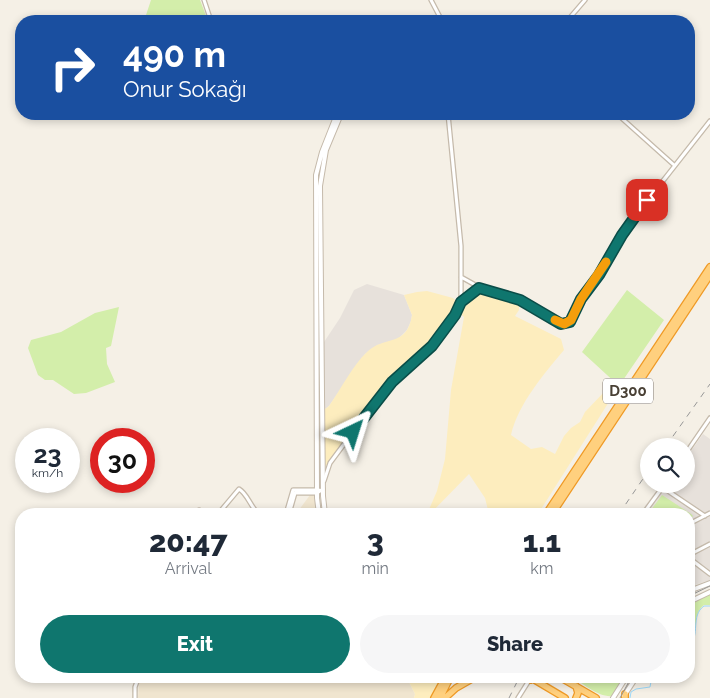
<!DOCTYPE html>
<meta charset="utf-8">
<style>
body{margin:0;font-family:Raleway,sans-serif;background:#f6f6f7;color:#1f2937;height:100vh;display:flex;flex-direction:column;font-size:19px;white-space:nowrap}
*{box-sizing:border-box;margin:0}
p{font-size:16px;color:#747a83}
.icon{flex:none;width:28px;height:28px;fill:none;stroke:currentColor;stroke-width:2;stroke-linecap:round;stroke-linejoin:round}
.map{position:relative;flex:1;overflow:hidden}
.sheet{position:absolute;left:15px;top:508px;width:680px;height:175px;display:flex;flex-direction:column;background:#fff;border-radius:20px;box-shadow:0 2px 8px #0003}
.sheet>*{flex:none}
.banner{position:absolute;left:15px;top:15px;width:680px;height:105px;border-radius:20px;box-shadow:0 2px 8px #0003;background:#1a4fa0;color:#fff;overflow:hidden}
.tools{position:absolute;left:640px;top:438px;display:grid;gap:10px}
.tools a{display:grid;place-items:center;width:55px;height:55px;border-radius:50%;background:#fff;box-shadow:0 2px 8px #0003;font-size:25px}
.speed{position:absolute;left:15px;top:428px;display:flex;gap:10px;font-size:25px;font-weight:700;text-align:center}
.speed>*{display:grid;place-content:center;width:65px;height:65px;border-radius:50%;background:#fff;box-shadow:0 2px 8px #0003;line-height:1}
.speed small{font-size:12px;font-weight:400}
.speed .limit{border:8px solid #d22;background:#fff;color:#111}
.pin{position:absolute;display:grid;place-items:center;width:42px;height:42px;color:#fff;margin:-21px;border-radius:10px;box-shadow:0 2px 8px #0006}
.me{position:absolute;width:55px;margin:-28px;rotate:41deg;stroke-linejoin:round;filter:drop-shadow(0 0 4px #0008)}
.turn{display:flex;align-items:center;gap:18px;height:105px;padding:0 25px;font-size:22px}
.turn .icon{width:65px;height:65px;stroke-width:2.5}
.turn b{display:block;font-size:35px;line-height:42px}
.eta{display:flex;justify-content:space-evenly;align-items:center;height:85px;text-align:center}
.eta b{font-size:30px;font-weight:800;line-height:35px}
.button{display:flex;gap:10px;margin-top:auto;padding:10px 25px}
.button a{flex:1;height:58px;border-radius:30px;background:#0f766e;color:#fff;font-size:20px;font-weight:800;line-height:58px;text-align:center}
.button a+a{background:#f6f6f7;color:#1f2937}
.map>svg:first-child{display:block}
.industrial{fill:#e7e1db}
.education{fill:#f0e5cf}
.green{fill:#d3eeaa}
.sand{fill:#fdedbe}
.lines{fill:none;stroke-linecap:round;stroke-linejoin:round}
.stream{stroke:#9cd8f9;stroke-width:1}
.minor-casing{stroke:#c5baab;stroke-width:5.5}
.tertiary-casing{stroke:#c5baab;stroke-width:6}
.trunk-casing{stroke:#ef9a26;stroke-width:8}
.minor{stroke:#fff;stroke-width:3}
.tertiary{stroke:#fff;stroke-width:4}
.trunk{stroke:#ffd07e;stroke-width:5.5}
.tram{stroke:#979797;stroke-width:1}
.rail{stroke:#979797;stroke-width:1;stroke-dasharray:6 6;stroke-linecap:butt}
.route-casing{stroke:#0a4d48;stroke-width:12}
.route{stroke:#0f766e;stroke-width:9}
.slow{stroke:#f59e0b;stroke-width:9}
.labels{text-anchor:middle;stroke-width:4.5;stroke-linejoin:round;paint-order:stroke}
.shield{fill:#fff;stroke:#807972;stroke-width:1}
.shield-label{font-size:15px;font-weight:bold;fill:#494035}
</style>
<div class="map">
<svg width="710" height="698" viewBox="0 0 710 698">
<rect width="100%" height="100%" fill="#f5f0e6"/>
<path class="industrial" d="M367,284l37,11 8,20 -1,6 -4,9 -9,9 -20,6 -13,9 -36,52 -4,3 -3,-64 18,-27 14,-28z
M703,434l7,5v141l-21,7v-73h-50l18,-24 9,-2 2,-4h18v-26z"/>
<path class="education" d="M310,495h4l3,19h-21z
M142,676h264l9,18 -1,4h-276l1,-16z"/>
<path class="green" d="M151,0h49l8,21h-64z
M627,290l37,30 -45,66 -37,-34z
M119,307l-8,39 -5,2 1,16 8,18 -29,11 -12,1 -21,-14h-8l-7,-5 -10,-27 3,-8 30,-8 34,-19z
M662,495l29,19 2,2 -4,4v-6h-41z
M710,590v15h-6c-13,10 -4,28 -15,40v-45z
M571,676h53l-11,20c-14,2 -31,-13 -42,-20z"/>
<path class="sand" d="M427,291l26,7 4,4v5l-28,39 -40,37 -16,23 -22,25 -26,36v-58l4,-3c12,-17 24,-41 38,-54 17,-17 40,-4 45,-37l-8,-20 13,-3z
M484,292l19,4 16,6v8l-4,6 46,23 3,11c-20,24 -46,54 -53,85l20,14 11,-2 13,7 9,-18 7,-8 9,-6 5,-10 21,-22 1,-6 4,-6 8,8 -81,128h-49l-4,-16 -16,-24 -39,40h-3l10,-23 8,-32 6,-69 13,-73 -4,-3c5,-11 12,-20 24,-22z
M406,676l26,3 11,-3 -11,22h-18l1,-4z"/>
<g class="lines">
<path class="stream" d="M689,647c12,-12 1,-31 15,-41h6
M630,698l1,-6 5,-3 14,-2 2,-11"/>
<defs>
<path id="minor" d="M204,0l7,21
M431,0l11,21
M567,21l18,-21
M531,114l9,2 4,-2
M617,114l57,51
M461,277l18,10 41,13 41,24 8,-1 3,-4 9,-20 18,-24 34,-56 77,-98
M462,301l17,-14
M686,453l24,-35
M324,481l6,-18 23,-31 39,-50 26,-21 14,-15 23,-31 6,-13v-56l-13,-132
M662,487l43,29
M193,514l6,-4 7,4
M218,514l21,-25c9,5 11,18 20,25
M286,514l7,-24h26
M289,514l6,-21h22l6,-4
M643,514l22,-30
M689,524l21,-11
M689,555l21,-11
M689,558l21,16
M135,698v-11l4,-11
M518,698l12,-19"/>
<path id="tertiary" d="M319,514l-2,-16 -1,-323 6,-23 15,-38
M325,514l-2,-18 -3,-310 6,-36 15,-36
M689,591l21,-8
M689,602l21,-10
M624,696l13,-20
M613,698l14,-22"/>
<path id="trunk" d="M546,514l164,-247
M552,514l158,-239
M418,676l7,2 10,-2
M519,676l12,4
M528,676l37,22
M558,676l38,22
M434,698l12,-22
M440,698l11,-22
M445,698l11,-10 21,-12
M576,698l2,-5 -2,-7
M625,698v-4"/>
</defs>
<use href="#minor" class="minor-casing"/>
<use href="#tertiary" class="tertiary-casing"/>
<use href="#trunk" class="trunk-casing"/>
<use href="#minor" class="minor"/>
<use href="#tertiary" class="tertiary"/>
<use href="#trunk" class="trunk"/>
<path class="tram" d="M689,596l21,-10
M620,698l12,-22"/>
<path class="rail" d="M666,446l44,-62
M619,514l30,-44
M509,698l11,-22"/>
</g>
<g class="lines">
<defs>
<path id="route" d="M353,432l39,-50 40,-36 23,-31 6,-13 18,-14 41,12 41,24 9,-2 11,-23 18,-24 23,-40 25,-35"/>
</defs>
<use href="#route" class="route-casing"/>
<use href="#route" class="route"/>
<path class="slow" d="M555,320l9,4 7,-4 10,-21 25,-37"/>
</g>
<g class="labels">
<rect class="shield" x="603" y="378.5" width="50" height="25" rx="4"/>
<g class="shield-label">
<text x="628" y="396">D300</text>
</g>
</g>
</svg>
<div class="tools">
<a><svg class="icon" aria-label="search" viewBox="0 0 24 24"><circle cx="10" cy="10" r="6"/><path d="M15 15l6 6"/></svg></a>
</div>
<div class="speed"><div>23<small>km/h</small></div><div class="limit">30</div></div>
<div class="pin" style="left:647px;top:200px;background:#d93025"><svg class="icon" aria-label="arrive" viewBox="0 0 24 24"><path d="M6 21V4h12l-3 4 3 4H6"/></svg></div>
<svg class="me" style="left:353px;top:432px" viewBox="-20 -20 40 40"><path d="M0-17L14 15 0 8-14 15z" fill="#0f766e" stroke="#fff" stroke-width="4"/></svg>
<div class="banner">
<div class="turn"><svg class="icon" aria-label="right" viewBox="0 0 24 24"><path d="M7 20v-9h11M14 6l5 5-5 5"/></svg><div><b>490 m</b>Onur Sokağı</div></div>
</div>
<section class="sheet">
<div class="eta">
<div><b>20:47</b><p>Arrival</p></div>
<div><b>3</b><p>min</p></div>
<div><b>1.1</b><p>km</p></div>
</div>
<div class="button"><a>Exit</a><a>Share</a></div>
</section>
</div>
